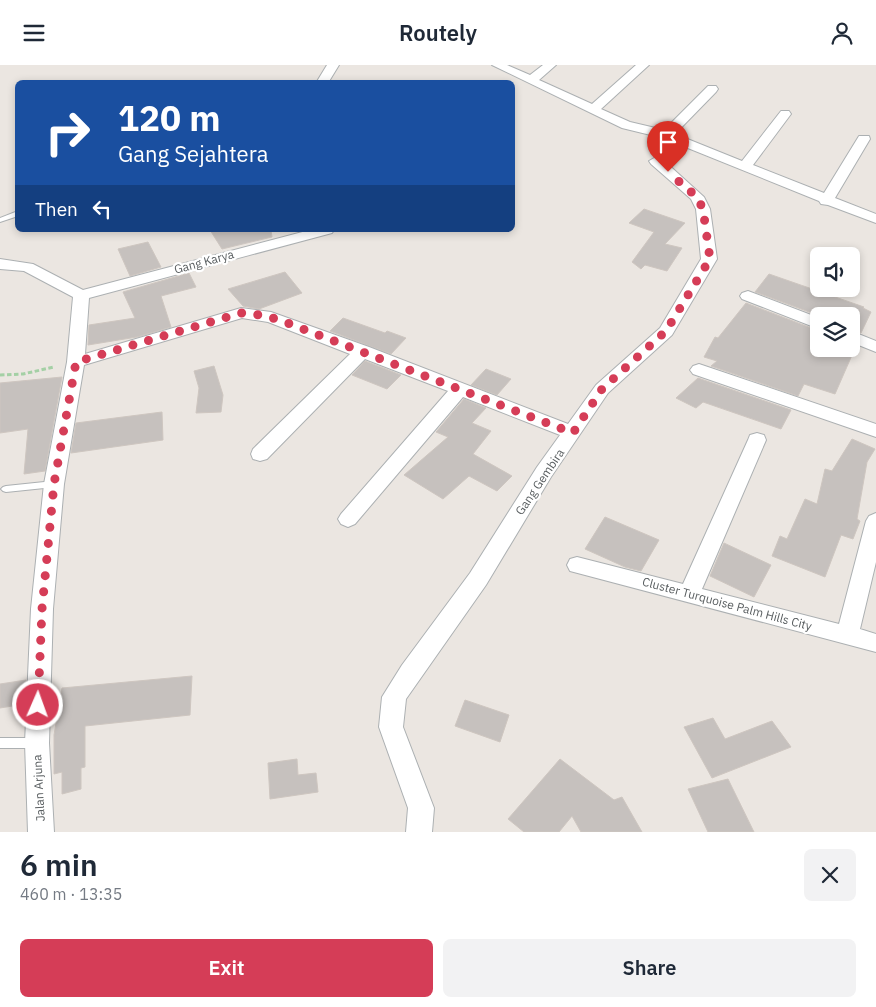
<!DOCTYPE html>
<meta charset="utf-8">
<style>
body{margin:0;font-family:"IBM Plex Sans",sans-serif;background:#f2f2f3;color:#1f2937;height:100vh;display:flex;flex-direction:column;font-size:19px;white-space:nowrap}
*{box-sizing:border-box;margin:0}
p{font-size:16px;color:#747a83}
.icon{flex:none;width:28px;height:28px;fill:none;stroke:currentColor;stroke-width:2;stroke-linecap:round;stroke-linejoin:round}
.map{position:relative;height:767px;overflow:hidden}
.details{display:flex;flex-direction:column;background:#fff;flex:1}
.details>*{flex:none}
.guide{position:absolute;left:15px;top:15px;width:500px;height:152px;border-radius:8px;box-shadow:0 2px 8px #0003;background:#1a4fa0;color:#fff;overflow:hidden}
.tools{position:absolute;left:810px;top:182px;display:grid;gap:10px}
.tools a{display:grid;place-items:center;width:50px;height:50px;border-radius:8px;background:#fff;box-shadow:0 2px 8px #0003;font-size:25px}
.pin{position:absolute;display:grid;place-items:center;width:42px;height:42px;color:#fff;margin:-51px -21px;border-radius:50% 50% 50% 0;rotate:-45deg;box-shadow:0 0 5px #0007}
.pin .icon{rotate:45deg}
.me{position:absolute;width:55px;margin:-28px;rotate:2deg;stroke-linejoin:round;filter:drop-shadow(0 0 4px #0008)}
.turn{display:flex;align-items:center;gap:18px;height:105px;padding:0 20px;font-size:22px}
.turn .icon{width:65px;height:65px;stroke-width:2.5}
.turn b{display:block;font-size:35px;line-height:42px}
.then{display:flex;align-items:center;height:48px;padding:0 20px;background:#0003;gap:10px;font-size:19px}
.round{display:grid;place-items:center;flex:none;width:52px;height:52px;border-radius:8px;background:#f2f2f3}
.summary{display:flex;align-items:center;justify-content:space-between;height:85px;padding:0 20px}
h1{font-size:30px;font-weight:600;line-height:38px}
.button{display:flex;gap:10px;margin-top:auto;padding:10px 20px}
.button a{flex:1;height:58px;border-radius:8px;background:#d53d57;color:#fff;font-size:20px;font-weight:600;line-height:58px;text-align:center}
.button a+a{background:#f2f2f3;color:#1f2937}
header{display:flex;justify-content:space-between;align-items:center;height:65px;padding:0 20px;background:#fff;font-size:22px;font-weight:600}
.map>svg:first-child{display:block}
.building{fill:#c6c1be;stroke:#cec6c0}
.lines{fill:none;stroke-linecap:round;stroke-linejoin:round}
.service-casing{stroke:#acb0b2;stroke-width:2}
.minor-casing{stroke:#acb0b2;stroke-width:2}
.path{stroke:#a4d0a5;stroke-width:3;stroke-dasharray:4.5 2.5;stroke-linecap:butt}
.service{fill:#fff;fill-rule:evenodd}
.minor{fill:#fff;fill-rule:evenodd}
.route{stroke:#d53d57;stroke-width:9;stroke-dasharray:0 16.2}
.labels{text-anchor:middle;stroke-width:4.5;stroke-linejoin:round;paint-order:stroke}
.street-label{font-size:12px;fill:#595e60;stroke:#fff}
</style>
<header><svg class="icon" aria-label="menu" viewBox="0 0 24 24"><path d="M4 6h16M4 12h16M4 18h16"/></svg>Routely<svg class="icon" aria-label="person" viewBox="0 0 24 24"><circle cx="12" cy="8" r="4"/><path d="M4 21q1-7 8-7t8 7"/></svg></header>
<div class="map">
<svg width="876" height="767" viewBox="0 0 876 767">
<rect width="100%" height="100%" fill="#ebe6e1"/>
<path class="building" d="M644,144l41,14 -20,21 17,4 -15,23 -22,-6 -4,4 -9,-7 22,-30 -25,-9z
M210,165h61l1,7 -50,12z
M148,177l13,25 -31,9 -12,-27z
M285,207l17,21 -43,16 -16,-3 -15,-17z
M189,208l7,14 -35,9 10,31 -34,10 -49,8 1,-20 46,-7 -12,-26z
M769,209l95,33 -1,1 8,4 -10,21 -10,-4v-13h-31l-65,-24z
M746,238l73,28v18h32v-5l5,2 -21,48 -31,-10 -6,12 -87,-30 6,-5 -13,-4 11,-20 3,1z
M343,253l42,15 2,-2 19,7 -15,16 -61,-23z
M365,296l13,5 23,9 -14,14 -35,-14z
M214,301l9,29 -2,17 -25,1 3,-25 -5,-17z
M486,304l25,10 -14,16 -26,-10z
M62,312l-17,94 -21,3 4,-45 -28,4v-50z
M698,313l93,32 -10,19 -78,-27 -7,6 -20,-10z
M464,334l22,9 -14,15 19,8 -18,23 39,22 -15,15 -28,-15 -26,23 -39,-24 44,-38 -12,-5z
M162,347l1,28 -92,13 5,-30z
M852,374l23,10 -8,13 -10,57 3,2 -7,18 -12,-4 -16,42 -53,-21 8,-20 7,3 18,-40 12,5 8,-35 7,2z
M605,452l54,23 -18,31 -16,-4 -40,-18z
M724,478l47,22 -17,32 -44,-21z
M192,611l-2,39 -105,11v41l-4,1v21l-19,5v-22l-8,2v-39l8,-47z
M26,615l-1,24 -25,4v-24z
M465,635l44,15 -9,27 -45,-16z
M713,653l12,21 47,-18 19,26 -79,31 -28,-51z
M297,694l1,16 18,-2 2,19 -48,7 -2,-36z
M560,694l54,41 8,-3 20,35h-61l-9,-16 -13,16h-35l-16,-13z
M728,714l26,53h-46l-20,-43z"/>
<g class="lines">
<defs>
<path id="service" d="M18,146v5l-18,6v-4z
M54,416l3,1 2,2 -2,2 -3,1 -48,5 -3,-1 -2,-2 2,-2 3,-1z
M0,673h37l4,1 2,4 -2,4 -4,1h-37z"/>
<path id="minor" d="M327,0h12l-11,18h-12z
M492,0h15l23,10 13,-10h13l-17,15 53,24 44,-39h13l-48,44 29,13 34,8 44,-44h8l2,3 -2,3 -41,42 67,27 39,-50h8l2,3 -38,51 71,28 35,-57h10l1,3 -35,59 41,16v9l-48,-18 -7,-1 -2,-3 -156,-63 -41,-10z
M656,92l5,1 43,39 6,12 7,50 -45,76 -64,58 -57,84 -65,108 -80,114 -3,28 31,81 -2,24h-26l2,-24 -29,-81 3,-30 20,-32 68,-92 67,-106 23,-32 -97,-38 -108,127 -7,3 -7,-3 -3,-5 3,-5 107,-123 -83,-32 -98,100 -7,2 -7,-2 -2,-5 2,-5 97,-95 -82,-32 -26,-4 -158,47 -20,119 -11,125 -4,134 5,89h-26l-3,-89 6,-134 13,-125 23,-122 6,-65 -49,-26 -24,-2v-10l33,5 50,26 227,-60h24l-2,3 -243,65 -4,56 156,-46 30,4 98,35 199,77 28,-39 64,-57 41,-69 -5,-50 -5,-10 -40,-35 -2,-3z
M748,226l71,27v11l-77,-30 -2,-3 2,-3z
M851,266l25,10v11l-25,-10z
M699,299l177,60v13l-183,-63 -3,-4 3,-4z
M757,368l7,2 2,5 -64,149 137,35 27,-103 3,-5 7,-3v49l-16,67 16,5v18l-306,-81 -3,-6 3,-6 7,-2 106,27 65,-144 2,-5z"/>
</defs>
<use href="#service" class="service-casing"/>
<use href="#minor" class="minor-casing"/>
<path class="path" d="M0,310l23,-1 31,-7"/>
<use href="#service" class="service"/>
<use href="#minor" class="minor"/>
</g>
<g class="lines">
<path class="route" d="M38,640l4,-96 12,-125 22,-122 165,-49c17,1 32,4 49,11l283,109 29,-44 64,-58 44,-72 -7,-50 -6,-12 -29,-25"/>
</g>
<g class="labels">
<g class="street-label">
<text transform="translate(204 197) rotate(-15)" y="4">Gang Karya</text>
<text transform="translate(540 417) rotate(-56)" y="4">Gang Gembira</text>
<text transform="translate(727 539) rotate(15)" y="4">Cluster Turquoise Palm Hills City</text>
<text transform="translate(39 723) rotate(-93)" y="4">Jalan Arjuna</text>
</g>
</g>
</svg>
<div class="tools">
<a><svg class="icon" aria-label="sound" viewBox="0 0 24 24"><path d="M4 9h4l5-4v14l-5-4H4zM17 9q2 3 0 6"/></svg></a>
<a><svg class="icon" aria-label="layers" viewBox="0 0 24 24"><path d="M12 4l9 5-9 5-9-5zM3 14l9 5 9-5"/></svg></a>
</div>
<div class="pin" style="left:668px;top:107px;background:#d93025"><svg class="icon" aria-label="arrive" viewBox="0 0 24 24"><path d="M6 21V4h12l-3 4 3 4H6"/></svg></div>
<svg class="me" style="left:38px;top:640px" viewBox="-20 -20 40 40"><circle r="17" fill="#d53d57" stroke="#fff" stroke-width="3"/><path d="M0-11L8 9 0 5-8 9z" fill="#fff"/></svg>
<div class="guide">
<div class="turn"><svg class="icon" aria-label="right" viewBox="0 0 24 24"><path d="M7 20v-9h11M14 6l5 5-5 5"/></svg><div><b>120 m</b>Gang Sejahtera</div></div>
<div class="then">Then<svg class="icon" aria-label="left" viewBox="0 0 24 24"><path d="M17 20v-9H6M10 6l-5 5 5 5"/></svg></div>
</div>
</div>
<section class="details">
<div class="summary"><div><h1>6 min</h1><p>460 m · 13:35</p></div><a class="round"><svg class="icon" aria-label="close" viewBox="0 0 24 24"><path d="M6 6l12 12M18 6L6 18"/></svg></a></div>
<div class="button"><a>Exit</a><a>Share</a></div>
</section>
